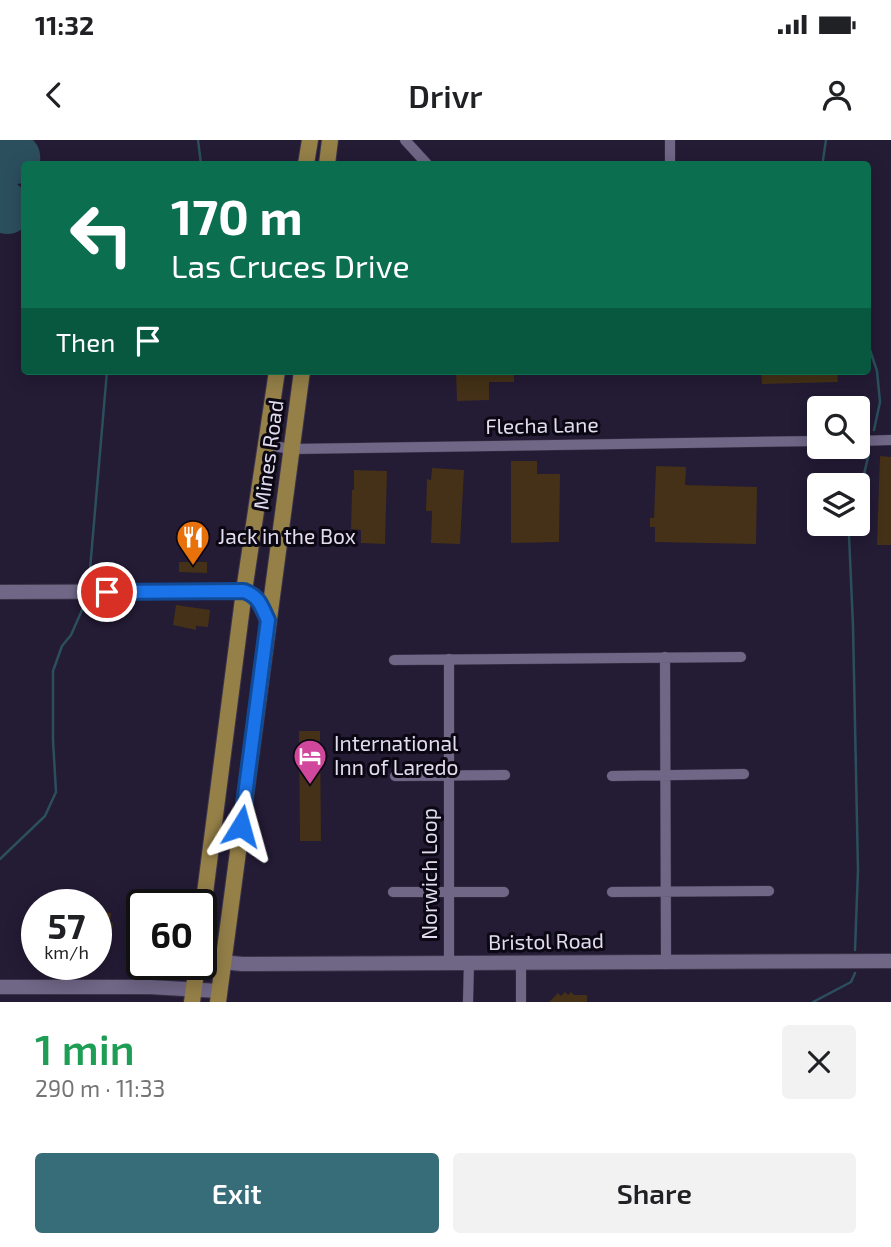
<!DOCTYPE html>
<meta charset="utf-8">
<style>
body{margin:0;font-family:"Exo 2",sans-serif;background:#f2f2f2;color:#202124;height:100vh;display:flex;flex-direction:column;font-size:26px;white-space:nowrap}
*{box-sizing:border-box;margin:0}
p{font-size:23px;color:#757577}
.icon{flex:none;width:38px;height:38px;fill:none;stroke:currentColor;stroke-width:2;stroke-linecap:round;stroke-linejoin:round}
.map{position:relative;height:862px;overflow:hidden}
.panel{display:flex;flex-direction:column;background:#fff;flex:1}
.panel>*{flex:none}
.hud{position:absolute;left:21px;top:21px;width:850px;height:214px;border-radius:7px;box-shadow:0 4px 18px #0003;background:#0b6e4f;color:#fff;overflow:hidden}
.fabs{position:absolute;left:807px;top:256px;display:grid;gap:14px}
.fabs a{display:grid;place-items:center;width:63px;height:63px;border-radius:7px;background:#fff;box-shadow:0 4px 18px #0003;font-size:35px}
.speed{position:absolute;left:21px;top:749px;display:flex;gap:14px;font-size:35px;font-weight:700;text-align:center}
.speed>*{display:grid;place-content:center;width:91px;height:91px;border-radius:50%;background:#fff;box-shadow:0 4px 18px #0003;line-height:1}
.speed small{font-size:18px;font-weight:400}
.speed .limit{border:4px solid #111;border-radius:10px;background:#fff;color:#111}
.pin{position:absolute;display:grid;place-items:center;width:60px;height:60px;color:#fff;margin:-30px;border:4px solid #fff;border-radius:50%;box-shadow:0 2px 7px #0007}
.me{position:absolute;width:77px;margin:-38px;rotate:8deg;stroke-linejoin:round;filter:drop-shadow(0 0 5px #0008)}
.turn{display:flex;align-items:center;gap:24px;height:147px;padding:0 35px;font-size:32px}
.turn .icon{width:91px;height:91px;stroke-width:2.5}
.turn b{display:block;font-size:49px;line-height:60px}
.then{display:flex;align-items:center;height:66px;padding:0 35px;background:#0003;gap:14px;font-size:26px}
.round{display:grid;place-items:center;flex:none;width:74px;height:74px;border-radius:7px;background:#f2f2f2}
.overview{display:flex;align-items:center;justify-content:space-between;height:119px;padding:0 35px}
h1{font-size:42px;font-weight:600;line-height:52px;color:#1e9e55}
.primary-button{display:flex;gap:14px;margin-top:auto;padding:14px 35px}
.primary-button a{flex:1;height:80px;border-radius:7px;background:#376d78;color:#fff;font-size:28px;font-weight:600;line-height:80px;text-align:center}
.primary-button a+a{background:#f2f2f2;color:#202124}
.status{display:flex;justify-content:space-between;align-items:center;height:49px;padding:0 35px;background:#fff;direction:ltr}
.status svg{height:19px;fill:currentColor}
header{display:flex;justify-content:space-between;align-items:center;height:91px;padding:0 35px;background:#fff;font-size:32px;font-weight:600}
.map>svg:first-child{display:block}
.water{fill:#2c4f5e}
.lines{fill:none;stroke-linecap:round;stroke-linejoin:round}
.stream{stroke:#2c4f5e;stroke-width:2.5}
.building{fill:#443117}
.street-casing{stroke:#3c344a;stroke-width:11}
.secondary-casing{stroke:#3c344a;stroke-width:16}
.primary-casing{stroke:#3c344a;stroke-width:18}
.street{stroke:#706787;stroke-width:10}
.secondary{stroke:#706787;stroke-width:14}
.primary{stroke:#958048;stroke-width:16}
.route-casing{stroke:#114b97;stroke-width:18}
.route{stroke:#1a73e8;stroke-width:12}
.labels{text-anchor:middle;stroke-width:6;stroke-linejoin:round;paint-order:stroke}
.street-label{font-size:21px;fill:#e1dcee;stroke:#0b0813}
.poi-label{font-size:21px;fill:#e1dcee;stroke:#0b0813;text-anchor:start}
</style>
<div class="status"><b>11:32</b><svg viewBox="0 0 49 12"><path d="M0 12V9h3v3zM5 12V6h3v6zM10 12V3h3v9zM15 12V0h3v12zM26 1h20v11H26zM47 4h2v5h-2z"/></svg></div>
<header><svg class="icon" aria-label="back" viewBox="0 0 24 24"><path d="M15 5l-7 7 7 7"/></svg>Drivr<svg class="icon" aria-label="person" viewBox="0 0 24 24"><circle cx="12" cy="8" r="4"/><path d="M4 21q1-7 8-7t8 7"/></svg></header>
<div class="map">
<svg width="891" height="862" viewBox="0 0 891 862">
<rect width="100%" height="100%" fill="#241b35"/>
<path class="water" d="M0,0h33c7,7 8,15 7,24h-16v19l-7,1 7,6v37c-7,7 -14,8 -24,6z"/>
<g class="lines">
<path class="stream" d="M198,0l3,24
M823,20l3,-20
M868,204l9,27 3,31 -6,28
M858,360l11,-47
M852,383l-3,12 4,91 5,244 -3,80
M89,441l18,-210
M0,719l45,-43 11,-24 -3,-52v-69l9,-25 9,-11 15,-34
M813,862l38,-20 4,-9"/>
</g>
<path class="building" d="M456,231h58v11h-25v18l-32,1z
M761,231h76l1,11 -76,2z
M880,316l11,1v88h-14z
M511,321h26v13h23l-1,68 -48,1z
M656,326l30,1 -1,18 72,2 -1,57 -101,-2v-15h-5v-9h4z
M432,328l32,2 -4,74 -29,-1 1,-32h-6l1,-32 4,1z
M354,330l33,1 -2,73 -24,-1v-13l-10,-1 1,-39h2z
M179,422h28v11l-28,-1z
M176,465l34,5 -2,17 -12,-1v4l-23,-5z
M299,591h21l1,110h-21z
M137,770l5,1v48l-11,-1z
M96,772l15,1 -1,9 3,1 -3,22 -3,-1 -1,8 -10,-2z
M565,852l3,3 3,-3 3,3h13v7h-38l9,-9 3,3z"/>
<g class="lines">
<defs>
<path id="street" d="M405,0l22,24
M670,0v24
M858,301l33,-1
M266,305l26,4 527,-8
M665,517l1,305
M394,520l347,-3
M395,636l110,-1
M612,636l132,-2
M393,752h111
M612,752l157,-1
M521,823v39
M449,824v-305
M468,862l1,-39"/>
<path id="secondary" d="M0,452l244,-1
M201,820l41,4 649,-3
M0,847h150l69,4"/>
<path id="primary" d="M306,24l4,-24
M327,24l3,-24
M244,451c16,6 17,15 24,29
M201,784l43,-333 33,-220
M192,862l5,-38
M218,862l84,-631"/>
</defs>
<use href="#street" class="street-casing"/>
<use href="#secondary" class="secondary-casing"/>
<use href="#primary" class="primary-casing"/>
<use href="#street" class="street"/>
<use href="#secondary" class="secondary"/>
<use href="#primary" class="primary"/>
</g>
<g class="lines">
<defs>
<path id="route" d="M107,452l137,-1c16,6 17,15 24,29l-27,206"/>
</defs>
<use href="#route" class="route-casing"/>
<use href="#route" class="route"/>
</g>
<defs>
<symbol id="restaurant-pin" viewBox="-11 -11 22 30"><path d="M0 17L-7.5 6A9.5 9.5 0 1 1 7.5 6Z" fill="#e8710a" stroke="#0b0813"/><path d="M-5-6h1v4h1v-4h1v4h1v-4h1v5L-1.5 .5V6h-2V.5L-5-1ZM5-6V6H3V1.5H1.5Q1.5-4 5-6Z" fill="#fff"/></symbol>
<symbol id="hotel-pin" viewBox="-11 -11 22 30"><path d="M0 17L-7.5 6A9.5 9.5 0 1 1 7.5 6Z" fill="#d1479c" stroke="#0b0813"/><path d="M-6-4.5h1.5V1H6V5H4.5V3h-9V5H-6ZM-4 0a1.8 1.8 0 1 1 3.6 0ZM.5 0V-2.5h3Q6-2.5 6 0Z" fill="#fff"/></symbol>
</defs>
<g fill-rule="evenodd">
<use href="#restaurant-pin" x="174" y="378" width="38" height="52"/>
<use href="#hotel-pin" x="291" y="597" width="38" height="52"/>
</g>
<g class="labels">
<g class="street-label">
<text transform="translate(542 286) rotate(-1)" y="7">Flecha Lane</text>
<text transform="translate(269 315) rotate(-82)" y="7">Mines Road</text>
<text transform="translate(430 734) rotate(-90)" y="7">Norwich Loop</text>
<text transform="translate(546 802) rotate(-1)" y="7">Bristol Road</text>
</g>
<g class="poi-label">
<text x="218" y="404">Jack in the Box</text>
<text x="334" y="611">International<tspan x="334" dy="24">Inn of Laredo</tspan></text>
</g>
</g>
</svg>
<div class="fabs">
<a><svg class="icon" aria-label="search" viewBox="0 0 24 24"><circle cx="10" cy="10" r="6"/><path d="M15 15l6 6"/></svg></a>
<a><svg class="icon" aria-label="layers" viewBox="0 0 24 24"><path d="M12 4l9 5-9 5-9-5zM3 14l9 5 9-5"/></svg></a>
</div>
<div class="speed"><div>57<small>km/h</small></div><div class="limit">60</div></div>
<div class="pin" style="left:107px;top:452px;background:#d93025"><svg class="icon" aria-label="arrive" viewBox="0 0 24 24"><path d="M6 21V4h12l-3 4 3 4H6"/></svg></div>
<svg class="me" style="left:241px;top:686px" viewBox="-20 -20 40 40"><path d="M0-17L14 15 0 8-14 15z" fill="#1a73e8" stroke="#fff" stroke-width="4"/></svg>
<div class="hud">
<div class="turn"><svg class="icon" aria-label="left" viewBox="0 0 24 24"><path d="M17 20v-9H6M10 6l-5 5 5 5"/></svg><div><b>170 m</b>Las Cruces Drive</div></div>
<div class="then">Then<svg class="icon" aria-label="arrive" viewBox="0 0 24 24"><path d="M6 21V4h12l-3 4 3 4H6"/></svg></div>
</div>
</div>
<section class="panel">
<div class="overview"><div><h1>1 min</h1><p>290 m · 11:33</p></div><a class="round"><svg class="icon" aria-label="close" viewBox="0 0 24 24"><path d="M6 6l12 12M18 6L6 18"/></svg></a></div>
<div class="primary-button"><a>Exit</a><a>Share</a></div>
</section>
